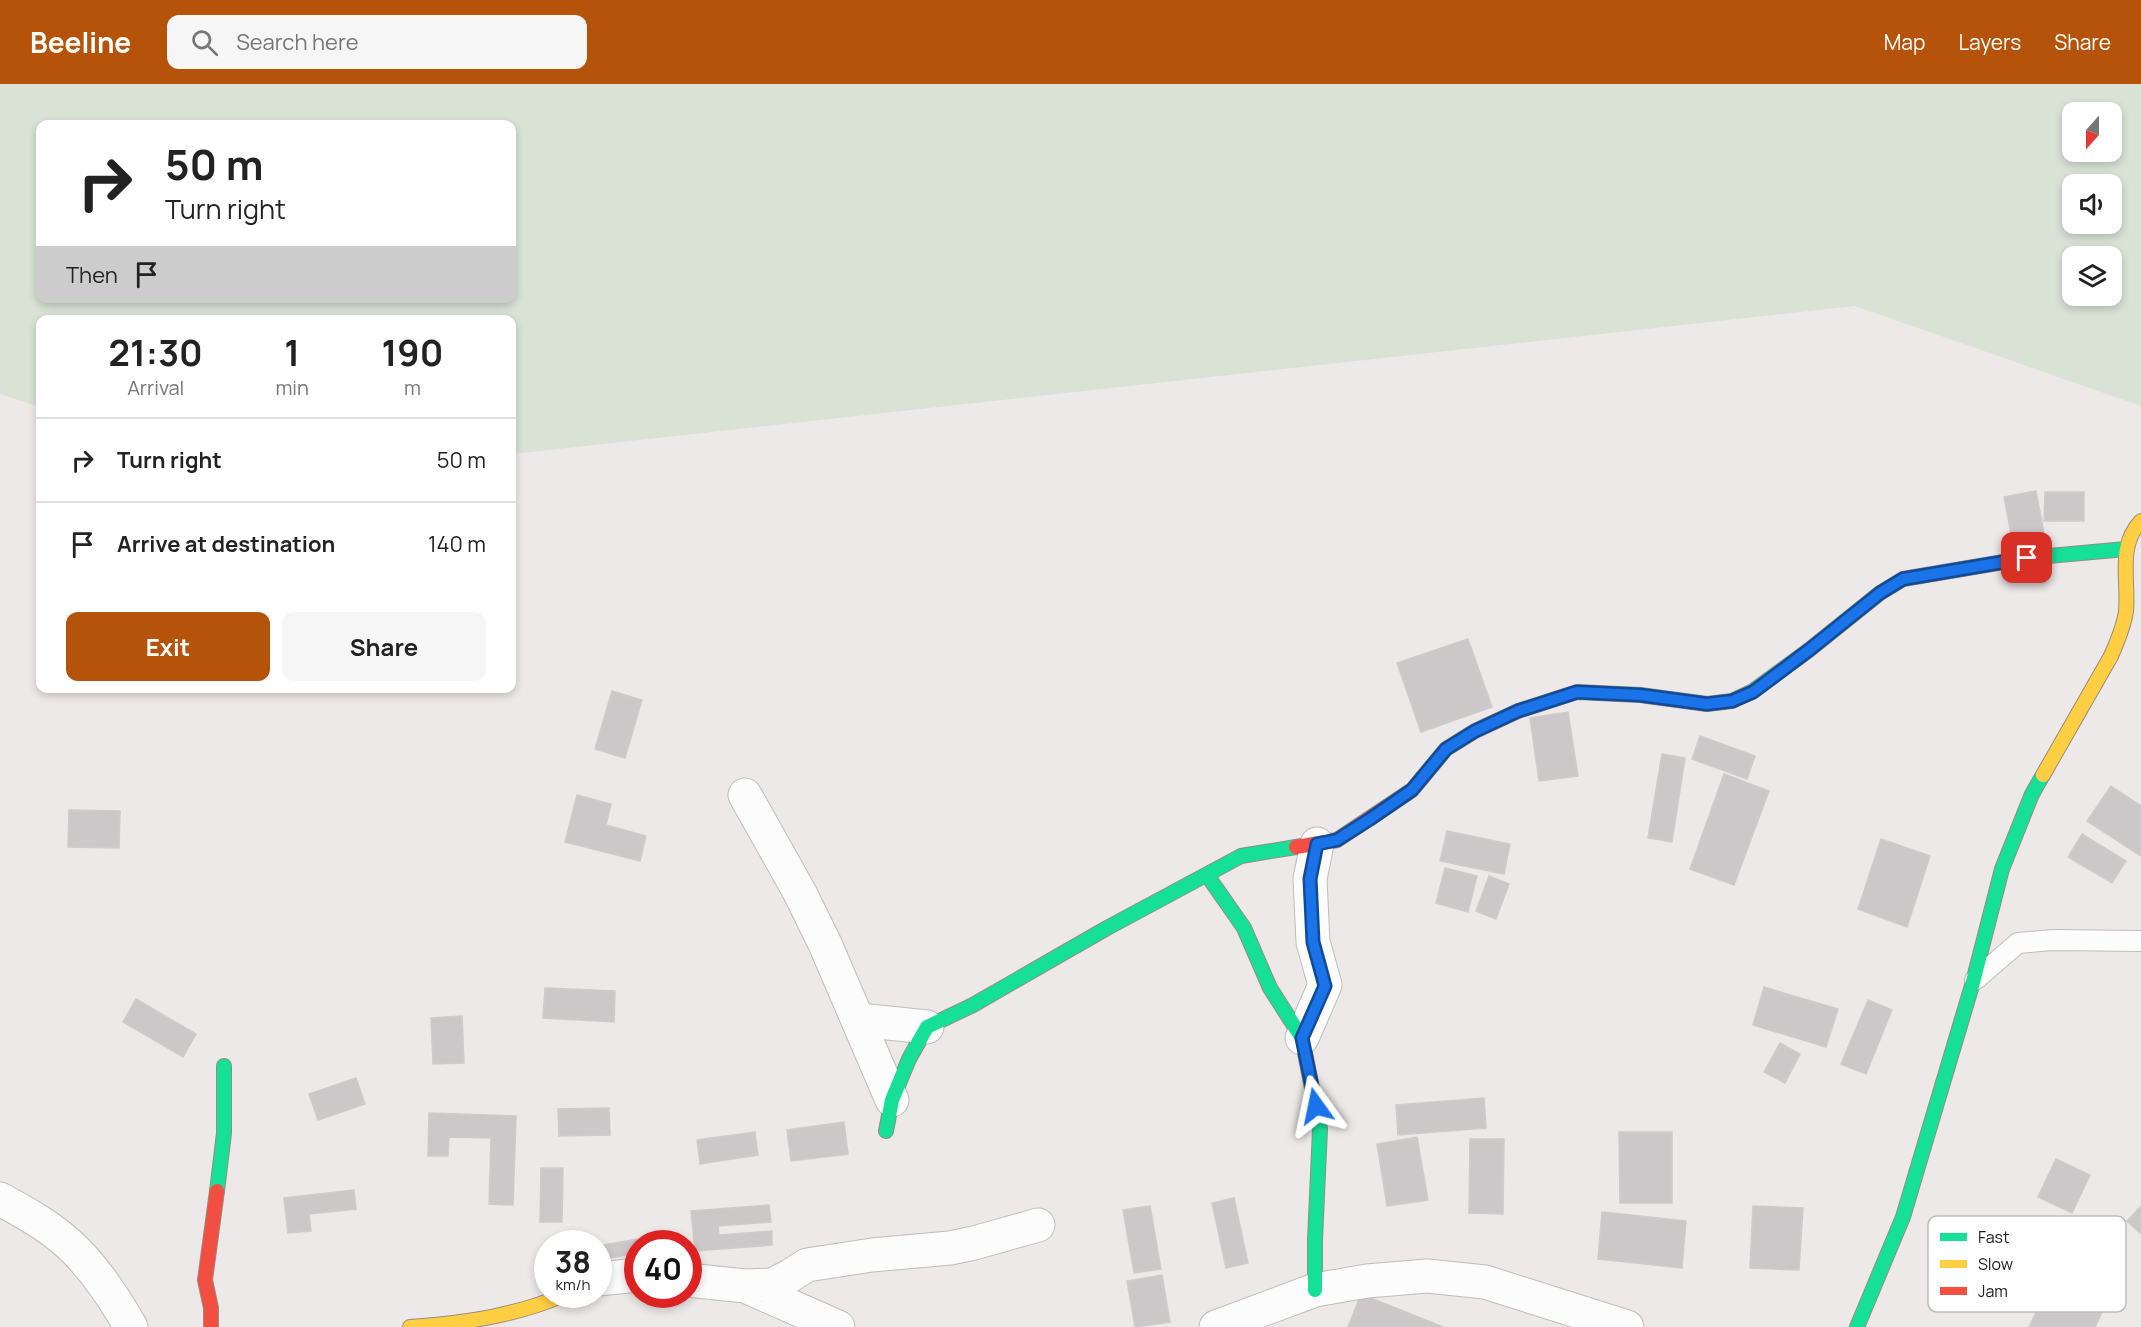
<!DOCTYPE html>
<style>
body{margin:0;font-family:Manrope,sans-serif;background:#f6f6f6;color:#222;height:100vh;display:flex;flex-direction:column;font-size:22px;white-space:nowrap}
*{box-sizing:border-box;margin:0}
p{font-size:20px;color:#767676}
.icon{flex:none;width:33px;height:33px;fill:none;stroke:currentColor;stroke-width:2;stroke-linecap:round;stroke-linejoin:round}
.map{position:relative;flex:1;overflow:hidden}
.sheet{position:absolute;left:36px;top:231px;width:480px;height:378px;display:flex;flex-direction:column;background:#fff;border-radius:12px;box-shadow:0 3px 9px #0003}
.sheet>*{flex:none}
.top-card{position:absolute;left:36px;top:36px;width:480px;height:183px;border-radius:12px;box-shadow:0 3px 9px #0003;background:#fff;color:#222;overflow:hidden}
.needle{width:39px;rotate:201deg}
.controls{position:absolute;left:2062px;top:18px;display:grid;gap:12px}
.controls a{display:grid;place-items:center;width:60px;height:60px;border-radius:12px;background:#fff;box-shadow:0 3px 9px #0003;font-size:30px}
.speed{position:absolute;left:534px;top:1146px;display:flex;gap:12px;font-size:30px;font-weight:700;text-align:center}
.speed>*{display:grid;place-content:center;width:78px;height:78px;border-radius:50%;background:#fff;box-shadow:0 3px 9px #0003;line-height:1}
.speed small{font-size:15px;font-weight:400}
.speed .limit{border:9px solid #d22;background:#fff;color:#111}
.pin{position:absolute;display:grid;place-items:center;width:51px;height:51px;color:#fff;margin:-26px;border-radius:12px;box-shadow:0 3px 9px #0006}
.me{position:absolute;width:66px;margin:-33px;rotate:348deg;stroke-linejoin:round;filter:drop-shadow(0 0 4px #0008)}
.turn{display:flex;align-items:center;gap:21px;height:126px;padding:0 30px;font-size:27px}
.turn .icon{width:78px;height:78px;stroke-width:2.5}
.turn b{display:block;font-size:42px;line-height:51px}
.then{display:flex;align-items:center;height:57px;padding:0 30px;background:#0003;gap:12px;font-size:22px}
.eta{display:flex;justify-content:space-evenly;align-items:center;height:102px;text-align:center}
.eta b{font-size:36px;font-weight:700;line-height:42px}
.primary-button{display:flex;gap:12px;margin-top:auto;padding:12px 30px}
.primary-button a{flex:1;height:69px;border-radius:12px;background:#b45309;color:#fff;font-size:24px;font-weight:700;line-height:69px;text-align:center}
.primary-button a+a{background:#f6f6f6;color:#222}
ul{padding:0;list-style:none}
li{display:flex;align-items:center;gap:18px;height:84px;padding:0 30px;border-top:2px solid #e0e0e0}
li div{flex:1}
li b{display:block;font-size:22px}
li em{font-style:normal}
header{display:flex;align-items:center;gap:36px;box-sizing:border-box;height:84px;padding:0 30px;background:#b45309;color:#fff}
header strong{font-size:28px}
nav{display:flex;gap:33px;margin-inline-start:auto;font-size:21px}
.search{width:420px;height:54px;background:#f6f6f6;display:flex;align-items:center;gap:15px;box-sizing:border-box;padding:0 21px;border-radius:12px;color:#767676;font-size:22px}
.map>svg:first-child{display:block}
.wetland{fill:#d8e2d5;fill-rule:evenodd}
.building{fill:#ccc8c9;stroke:#d1cacb;stroke-width:1.5}
.lines{fill:none;stroke-linecap:round;stroke-linejoin:round}
.lane-casing{stroke:#bebcbc;stroke-width:22}
.street-casing{stroke:#bebcbc;stroke-width:35}
.fast-casing{stroke:#988b81;stroke-width:16}
.slow-casing{stroke:#988b81;stroke-width:16}
.jam-casing{stroke:#988b81;stroke-width:16}
.lane{stroke:#fcfcfc;stroke-width:20}
.street{stroke:#fcfcfc;stroke-width:33}
.fast{stroke:#16e098;stroke-width:14}
.slow{stroke:#ffcf43;stroke-width:14}
.jam{stroke:#f24e42;stroke-width:14}
.route-casing{stroke:#114b97;stroke-width:15}
.route{stroke:#1a73e8;stroke-width:10}
.key{fill:#fff;stroke:#bcbcbc;stroke-width:1.5}
.key-label{font-size:16px;fill:#202020}
</style>
<header>
<strong>Beeline</strong>
<div class="search"><svg class="icon" aria-label="search" viewBox="0 0 24 24"><circle cx="10" cy="10" r="6"/><path d="M15 15l6 6"/></svg>Search here</div>
<nav><a>Map</a><a>Layers</a><a>Share</a></nav>
</header>
<div class="map">
<svg width="2141" height="1243" viewBox="0 0 2141 1243">
<rect width="100%" height="100%" fill="#eee9e9"/>
<path class="wetland" d="M0,0h2141v322l-286,-100 -1343,148v-134h-472v87l-40,-13zM2073,28h39v40h-39zM40,40h472v174h-472zM2073,100h39v40h-39zM2073,172h39v40h-39z"/>
<path class="building" d="M2036,407l11,58 -32,6 -11,-58z
M2045,408h39v29h-40z
M1468,555l24,68 -71,25 -24,-69z
M612,607l30,9 -17,58 -30,-9z
M1568,628l10,64 -39,5 -9,-63z
M1700,652l55,20 -8,23 -55,-20z
M1662,670l23,4 -13,84 -24,-4z
M1724,690l45,17 -35,94 -44,-16z
M2111,702l30,20v50l-54,-35z
M577,711l34,9 -5,21 40,11 -6,25 -75,-19z
M69,726l51,1 -1,37 -51,-1z
M1447,747l63,13 -6,30 -64,-13z
M2082,750l44,27 -14,22 -44,-26z
M1881,755l49,17 -23,71 -49,-18z
M1445,784l32,8 -9,36 -32,-9z
M1489,792l20,8 -13,35 -20,-8z
M1764,903l74,22 -12,38 -73,-22z
M545,904l70,3 -1,31 -71,-4z
M136,915l60,35 -13,23 -60,-35z
M1868,916l24,10 -26,64 -25,-10z
M462,932l2,47 -31,1 -2,-46z
M1780,959l20,11 -15,29 -21,-11z
M356,994l9,26 -47,16 -9,-26z
M1484,1014l2,30 -88,7 -2,-30z
M609,1024l1,27 -51,1 -1,-27z
M429,1029l87,3 -3,89 -24,-1 2,-66 -42,-1 -1,19h-20z
M844,1038l4,32 -57,7 -4,-31z
M755,1048l3,23 -58,9 -3,-24z
M1619,1048h53v71h-52z
M1417,1053l11,63 -41,6 -10,-62z
M1470,1055h34l-1,75 -34,-1z
M2056,1075l34,16 -18,38 -34,-16z
M541,1084h22l-1,54h-22z
M354,1106l2,19 -47,5 2,17 -23,2 -4,-35z
M1234,1114l14,65 -22,5 -14,-65z
M769,1121l2,17 -53,4 1,9 53,-4v14l-77,6 -4,-40z
M1150,1122l11,63 -27,4 -11,-63z
M1753,1122l50,2 -4,62 -49,-2z
M2141,1122v25l-1,2 -13,-12z
M1602,1128l84,9 -4,47 -84,-9z
M643,1154l1,6h-6v9l-40,7v-14z
M2064,1169l54,26 -23,48h-66z
M1162,1191l8,47 -35,5 -8,-46z
M1361,1210l82,33h-95z"/>
<g class="lines">
<defs>
<path id="lane" d="M1975,896l43,-37 35,-3 88,1"/>
<path id="street" d="M745,711l55,98 25,51 67,156
M859,936l68,7
M1302,954l23,-53 -12,-43 -3,-63 7,-35
M0,1115c22,12 44,24 63,40 28,23 50,57 68,88
M598,1195l40,-4
M688,1196l57,6 27,-1 16,-8 19,-12 65,-10 78,-7 24,-5 64,-18
M745,1202l93,41
M1216,1243l99,-37 52,-9 60,-5 58,6 142,45"/>
<path id="fast" d="M1422,694l24,-29 29,-18 43,-20 59,-19 63,3 67,9 25,-3 21,-10 56,-41 71,-57 23,-14 124,-21 99,-9
M1207,791l37,53 26,60 32,50 18,91 -5,111v50
M886,1047l6,-31 17,-41 18,-32 46,-22 134,-77 134,-72 55,-9
M217,1107l7,-58v-67
M1857,1243l46,-110 70,-235 29,-113 30,-75 11,-19"/>
<path id="slow" d="M2043,691l68,-119c6,-14 13,-29 15,-45 3,-31 -9,-65 15,-90
M410,1243c54,-4 106,-11 156,-33"/>
<path id="jam" d="M1296,763l41,-7 75,-50 10,-12
M211,1243v-19l-6,-28 12,-89"/>
</defs>
<use href="#lane" class="lane-casing"/>
<use href="#street" class="street-casing"/>
<use href="#fast" class="fast-casing"/>
<use href="#slow" class="slow-casing"/>
<use href="#jam" class="jam-casing"/>
<use href="#lane" class="lane"/>
<use href="#street" class="street"/>
<use href="#fast" class="fast"/>
<use href="#slow" class="slow"/>
<use href="#jam" class="jam"/>
</g>
<g class="lines">
<defs>
<path id="route" d="M1316,1022l-14,-68 23,-52 -12,-44 -3,-63 7,-35 20,-4 33,-21 42,-29 34,-41 29,-18 43,-20 59,-19 63,3 67,9 25,-3 21,-9 56,-42 71,-57 23,-14 124,-21"/>
</defs>
<use href="#route" class="route-casing"/>
<use href="#route" class="route"/>
</g>
<rect x="1928" y="1132" width="198" height="96" rx="9" class="key"/>
<rect x="1940" y="1149" width="27" height="8" fill="#16e098"/>
<rect x="1940" y="1176" width="27" height="8" fill="#ffcf43"/>
<rect x="1940" y="1203" width="27" height="8" fill="#f24e42"/>
<g class="key-label">
<text x="1978" y="1159">Fast</text>
<text x="1978" y="1186">Slow</text>
<text x="1978" y="1213">Jam</text>
</g>
</svg>
<div class="controls">
<a><svg class="needle" viewBox="-14 -14 28 28"><path d="M0-13l5 13h-10z" fill="#e53935"/><path d="M0 13l5-13h-10z" fill="#767676"/></svg></a>
<a><svg class="icon" aria-label="sound" viewBox="0 0 24 24"><path d="M4 9h4l5-4v14l-5-4H4zM17 9q2 3 0 6"/></svg></a>
<a><svg class="icon" aria-label="layers" viewBox="0 0 24 24"><path d="M12 4l9 5-9 5-9-5zM3 14l9 5 9-5"/></svg></a>
</div>
<div class="speed"><div>38<small>km/h</small></div><div class="limit">40</div></div>
<div class="pin" style="left:2027px;top:474px;background:#d93025"><svg class="icon" aria-label="arrive" viewBox="0 0 24 24"><path d="M6 21V4h12l-3 4 3 4H6"/></svg></div>
<svg class="me" style="left:1316px;top:1022px" viewBox="-20 -20 40 40"><path d="M0-17L14 15 0 8-14 15z" fill="#1a73e8" stroke="#fff" stroke-width="4"/></svg>
<div class="top-card">
<div class="turn"><svg class="icon" aria-label="right" viewBox="0 0 24 24"><path d="M7 20v-9h11M14 6l5 5-5 5"/></svg><div><b>50 m</b>Turn right</div></div>
<div class="then">Then<svg class="icon" aria-label="arrive" viewBox="0 0 24 24"><path d="M6 21V4h12l-3 4 3 4H6"/></svg></div>
</div>
<section class="sheet">
<div class="eta">
<div><b>21:30</b><p>Arrival</p></div>
<div><b>1</b><p>min</p></div>
<div><b>190</b><p>m</p></div>
</div>
<ul>
<li><svg class="icon" aria-label="right" viewBox="0 0 24 24"><path d="M7 20v-9h11M14 6l5 5-5 5"/></svg><div><b>Turn right</b></div><em>50 m</em></li>
<li><svg class="icon" aria-label="arrive" viewBox="0 0 24 24"><path d="M6 21V4h12l-3 4 3 4H6"/></svg><div><b>Arrive at destination</b></div><em>140 m</em></li>
</ul>
<div class="primary-button"><a>Exit</a><a>Share</a></div>
</section>
</div>
